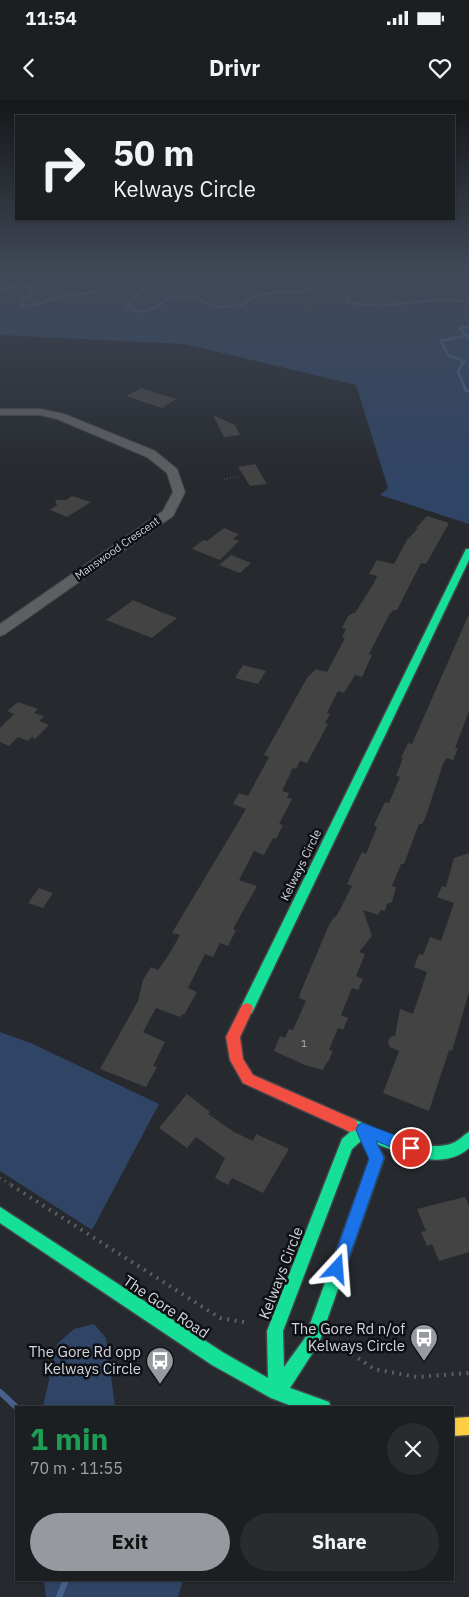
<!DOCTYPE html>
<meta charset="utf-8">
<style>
body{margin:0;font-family:"IBM Plex Sans",sans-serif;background:#292c2f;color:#f1f3f6;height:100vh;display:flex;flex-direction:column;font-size:19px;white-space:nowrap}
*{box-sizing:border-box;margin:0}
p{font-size:16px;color:#a0a2a5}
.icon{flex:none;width:28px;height:28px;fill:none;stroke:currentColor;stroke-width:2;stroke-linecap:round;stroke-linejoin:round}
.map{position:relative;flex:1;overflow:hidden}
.panel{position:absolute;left:15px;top:1306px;width:439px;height:175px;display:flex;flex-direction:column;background:#1c1f22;border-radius:0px;box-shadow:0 1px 4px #0004,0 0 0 1px #3a3d40}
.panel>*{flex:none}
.hud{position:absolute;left:15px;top:15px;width:440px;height:105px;border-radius:0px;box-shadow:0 1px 4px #0004,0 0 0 1px #3a3d40;background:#1c1f22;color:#f1f3f6;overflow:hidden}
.pin{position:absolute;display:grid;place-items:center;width:42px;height:42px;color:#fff;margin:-21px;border:2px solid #fff;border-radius:50%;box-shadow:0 1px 5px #0007}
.me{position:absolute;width:55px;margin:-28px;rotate:19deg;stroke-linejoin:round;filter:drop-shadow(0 0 4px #0008)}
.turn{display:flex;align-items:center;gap:18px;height:105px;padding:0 15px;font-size:22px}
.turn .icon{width:65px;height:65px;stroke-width:2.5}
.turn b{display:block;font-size:35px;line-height:42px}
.round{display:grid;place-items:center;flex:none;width:52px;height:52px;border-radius:26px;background:#292c2f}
.summary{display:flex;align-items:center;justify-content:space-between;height:85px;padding:0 15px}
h1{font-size:30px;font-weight:700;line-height:38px;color:#1e9e55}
.cta{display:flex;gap:10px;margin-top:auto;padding:10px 15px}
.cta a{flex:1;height:58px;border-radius:30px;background:#96999f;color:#111;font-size:20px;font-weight:700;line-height:58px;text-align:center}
.cta a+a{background:#292c2f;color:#f1f3f6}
.status{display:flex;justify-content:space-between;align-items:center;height:35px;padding:0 25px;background:#1c1f22;direction:ltr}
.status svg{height:14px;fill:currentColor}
header{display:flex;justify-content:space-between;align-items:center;height:65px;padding:0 15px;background:#1c1f22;font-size:22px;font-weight:700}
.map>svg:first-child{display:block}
.green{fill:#304465}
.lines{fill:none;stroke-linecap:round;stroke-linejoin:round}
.stream-far1{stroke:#47618d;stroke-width:2.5}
.stream{stroke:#47618d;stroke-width:6}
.building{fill:#434343}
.street-casing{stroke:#424549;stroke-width:2}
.fast-casing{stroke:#424549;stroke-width:3}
.slow-casing{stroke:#424549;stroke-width:3}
.jam-casing{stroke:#424549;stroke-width:3}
.path-far3{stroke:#5d5f62;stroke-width:1;stroke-dasharray:0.5 2;stroke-linecap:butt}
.path-far2{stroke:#5d5f62;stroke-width:2;stroke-dasharray:0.5 2.5;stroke-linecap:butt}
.path-far1{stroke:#5d5f62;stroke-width:3;stroke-dasharray:1 4.5;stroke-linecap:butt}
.path{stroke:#5d5f62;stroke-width:4;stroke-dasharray:2 5.5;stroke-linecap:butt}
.street{fill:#5d5f61;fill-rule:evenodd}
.fast{fill:#16e098;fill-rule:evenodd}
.slow{fill:#ffcf43;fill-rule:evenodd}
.jam{fill:#f24e42;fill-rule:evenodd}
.route{fill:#1a73e8;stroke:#114b97}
.labels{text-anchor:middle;stroke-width:5;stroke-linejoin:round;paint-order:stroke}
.number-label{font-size:10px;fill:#aeb1b6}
.far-street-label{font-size:11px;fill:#d2d6dc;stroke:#0e1015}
.street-label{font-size:12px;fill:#d2d6dc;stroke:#0e1015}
.near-street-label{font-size:15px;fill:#d2d6dc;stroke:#0e1015}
.near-poi-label{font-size:15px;fill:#d2d6dc;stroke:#0e1015;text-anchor:end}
</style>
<div class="status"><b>11:54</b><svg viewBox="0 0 49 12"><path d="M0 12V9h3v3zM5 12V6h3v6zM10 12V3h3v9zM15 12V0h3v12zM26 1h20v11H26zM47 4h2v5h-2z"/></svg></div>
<header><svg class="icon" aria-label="back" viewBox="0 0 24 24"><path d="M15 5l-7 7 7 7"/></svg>Drivr<svg class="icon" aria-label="heart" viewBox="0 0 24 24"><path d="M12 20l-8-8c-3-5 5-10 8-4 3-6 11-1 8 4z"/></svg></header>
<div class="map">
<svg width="469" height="1497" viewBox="0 0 469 1497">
<rect width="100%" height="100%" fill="#26292e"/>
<path class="green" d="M0,172h469v252l-89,-29 8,-7 -32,-103 -171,-41 -185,-9z
M0,932l33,12 126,60 -67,126 -92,-59z
M94,1224l12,14 9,69h-72l14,-63 17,-15z
M44,1480h139l-5,17h-132z"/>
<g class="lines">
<path class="stream-far1" d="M329,172l22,6 -2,6 2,6 -3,3 -1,9c40,11 79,-8 122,0
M0,189l19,-4 12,2v8l-9,6 -1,4 10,1 27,-9 37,-5 2,-7c23,-9 47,-5 71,-1v3c-28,0 -22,0 -41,19 16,12 30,2 42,-9h26l18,9 9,1 21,-2c13,-18 47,-9 67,-15l-10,-15 6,-3
M469,227l-9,1 9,11
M464,236l-23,5 7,14 16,6 -6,10 8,20h3"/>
<path class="stream" d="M0,1292l17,16
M59,1497l7,-17"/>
</g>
<path class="building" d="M141,288l19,6 16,5 -14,9 -36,-12z
M213,315l22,10 5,10 -16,2z
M255,364l12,20 -17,2 -12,-19z
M72,396l19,6 -24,15 -17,-7 7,-5 -2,-5h11z
M427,416l22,7 -23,41 -5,-1 -24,47h-3l-4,3 -21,41 3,1 -10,22 -7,-2 -11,18 -6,-2 -11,22 3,1 -5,9 3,1 -21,39 -7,-2 -4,8 -3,-1 -11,23 7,2 -2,5 5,1 -13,25 4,1 -7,14 -3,-1 -9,17 -10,-4 -15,29 18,6 -24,43 3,1 -8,16 -8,-3 -7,14 -8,-3 -17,34 9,4 -13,23 -2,-1 -2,3 -24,-9 -13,24 22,10 -12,24 4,1 -11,20 -46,-18 38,-68 5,-21 8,-13 7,3 10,-14 12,-21 -8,-2 74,-124 -13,-5 6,-11 9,3 21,-39 -5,-2 43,-77 9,-9 11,3 18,-34 -3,-1 4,-8 -4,-1 6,-12 5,-3h2l19,-30 3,-7 -8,-2 8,-14 17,4 13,-24 11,-12h-2z
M224,428l15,6 -6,5 6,2 -19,19 -28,-11 11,-9 4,1z
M231,455l20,8 -11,10 -21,-8z
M133,500l28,12 16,6 -25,20 -46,-18z
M469,514v97l-14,37h3l-5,12 -6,-2 -4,6 -18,55 -3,5h-3l-15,40h-3l-9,22 4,1 -4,15 -5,2 -2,7 -4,-1 -3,5 -15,-5 9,26 -13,16 6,2 -9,22 7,3 -5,11 -6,-2 -11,27 7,3 -5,12 -5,-2 -9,22 4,1 -5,11h-1l-4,8 -18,-5 -31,-14 6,-15 5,2 4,-9 4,1 13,-29 -7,-3 2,-7 28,-66 5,-8h2l16,-31 -5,-2 12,-26 3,-6 4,2 11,-27 -3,-2 11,-23 4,1 11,-26 -4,-1 7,-18h-2l7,-15 4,1z
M243,565l23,6 -8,13 -23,-6z
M18,602l20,7 -4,4 10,3 -5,5 10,4 -14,14 -3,-2 -4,4 -10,-4 -9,9 -9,-4v-14l14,-14 -7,-3z
M469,753v139l-17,59 -3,-1 -20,61 -46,-18 16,-42 -9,-4 -2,-4 2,-6 5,-1 5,-27 13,5 14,-42 -13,-5 5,-13 4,1 7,-18 11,4 13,-38 -17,-6 5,-11 4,1 8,-29z
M39,788l14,5 -10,15 -15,-5z
M187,994l23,18 -2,2 26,18 19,9 3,-7 33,15 -26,44 -31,-15 -4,7 -13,-7 10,-20 -29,-21 -9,11 -28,-20z
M465,1097l4,9v46l-30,9 -7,-17 -5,2 -6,-14 5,-1 -9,-22z"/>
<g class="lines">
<defs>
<path id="street" d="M0,309h40l24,5 91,37 22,18 8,23 -12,24 -168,118 -5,2v-12l163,-113 10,-19 -6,-19 -20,-16 -90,-38 -17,-4h-40z"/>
<path id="fast" d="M466,449h3v11l-217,453 -5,2 -5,-2 -1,-4 1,-4z
M351,1018c27,11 72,37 102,25 6,-2 10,-8 16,-11v16c-25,23 -65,7 -92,-4l7,14 -65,185 -29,45 39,14 2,6h-34l-26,-10 -59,-33 -212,-142v-16l224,146 44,25 -1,-47 73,-187 2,-5 8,-7 -4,-2 -2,-5 2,-5zM361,1041l9,17 -65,180 -21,29 -1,-36 69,-182z"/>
<path id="slow" d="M469,1317v18l-17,1v-18z"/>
<path id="jam" d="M247,903l5,2 1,4 -13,28 3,22 10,16 103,45 2,5 -2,5 -5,2 -5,-2 -103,-47 -13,-23 -4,-23 16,-32z"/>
</defs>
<use href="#street" class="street-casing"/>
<use href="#fast" class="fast-casing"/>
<use href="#slow" class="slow-casing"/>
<use href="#jam" class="jam-casing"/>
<path class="path-far3" d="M448,172l21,2
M0,232l81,-4 176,-1 34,-4 15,-7 6,-17 -4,-7 -25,-14 2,-6
M137,304l10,-6"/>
<path class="path-far2" d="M224,379l17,-3"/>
<path class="path-far1" d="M0,1078l13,8"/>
<path class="path" d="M11,1085l209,133 29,5
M352,1254l22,15 43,8 52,-4"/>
<use href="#street" class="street"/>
<use href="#fast" class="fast"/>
<use href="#slow" class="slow"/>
<use href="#jam" class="jam"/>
</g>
<linearGradient id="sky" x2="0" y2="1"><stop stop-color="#151719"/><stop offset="0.45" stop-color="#414957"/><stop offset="1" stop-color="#414957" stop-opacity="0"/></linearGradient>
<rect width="469" height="382" fill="url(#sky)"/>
<path class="route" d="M363,1023l53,20 3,5 -3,5 -5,2 -35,-14 8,17 -39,111 -2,6 -6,2 -5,-2 -2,-6 39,-110 -13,-29 2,-5z"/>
<defs>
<symbol id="bus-pin" viewBox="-11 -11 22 30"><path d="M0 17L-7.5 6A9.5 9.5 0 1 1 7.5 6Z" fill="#96999f" stroke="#0e1015"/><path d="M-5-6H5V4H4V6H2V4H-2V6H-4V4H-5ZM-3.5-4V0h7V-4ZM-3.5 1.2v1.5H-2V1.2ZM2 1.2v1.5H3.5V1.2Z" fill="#fff"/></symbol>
</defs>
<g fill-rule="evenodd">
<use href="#bus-pin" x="408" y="1222" width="32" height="43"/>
<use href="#bus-pin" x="144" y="1245" width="32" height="43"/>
</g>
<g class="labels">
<g class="number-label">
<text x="304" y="947">1</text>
</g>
<g class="far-street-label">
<text transform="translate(117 448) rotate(-35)" y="4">Manswood Crescent</text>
</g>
<g class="street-label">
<text transform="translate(301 765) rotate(-64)" y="4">Kelways Circle</text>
</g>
<g class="near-street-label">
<text transform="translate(281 1173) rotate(-69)" y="5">Kelways Circle</text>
<text transform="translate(166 1207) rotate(34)" y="5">The Gore Road</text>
</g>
<g class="near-poi-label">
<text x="405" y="1234">The Gore Rd n/of<tspan x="405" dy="17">Kelways Circle</tspan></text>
<text x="141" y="1257">The Gore Rd opp<tspan x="141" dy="17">Kelways Circle</tspan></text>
</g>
</g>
</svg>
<div class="pin" style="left:411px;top:1048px;background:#d93025"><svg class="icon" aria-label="arrive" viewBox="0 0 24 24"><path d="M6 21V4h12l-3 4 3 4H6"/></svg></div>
<svg class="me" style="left:337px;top:1169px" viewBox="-20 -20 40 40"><path d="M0-17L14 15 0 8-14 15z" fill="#1a73e8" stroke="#fff" stroke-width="4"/></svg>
<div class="hud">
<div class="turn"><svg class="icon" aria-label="right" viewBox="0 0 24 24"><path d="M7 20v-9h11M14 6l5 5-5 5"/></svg><div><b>50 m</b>Kelways Circle</div></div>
</div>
<section class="panel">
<div class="summary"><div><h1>1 min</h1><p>70 m · 11:55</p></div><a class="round"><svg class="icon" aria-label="close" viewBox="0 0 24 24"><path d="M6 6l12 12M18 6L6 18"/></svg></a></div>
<div class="cta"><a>Exit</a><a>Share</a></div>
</section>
</div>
